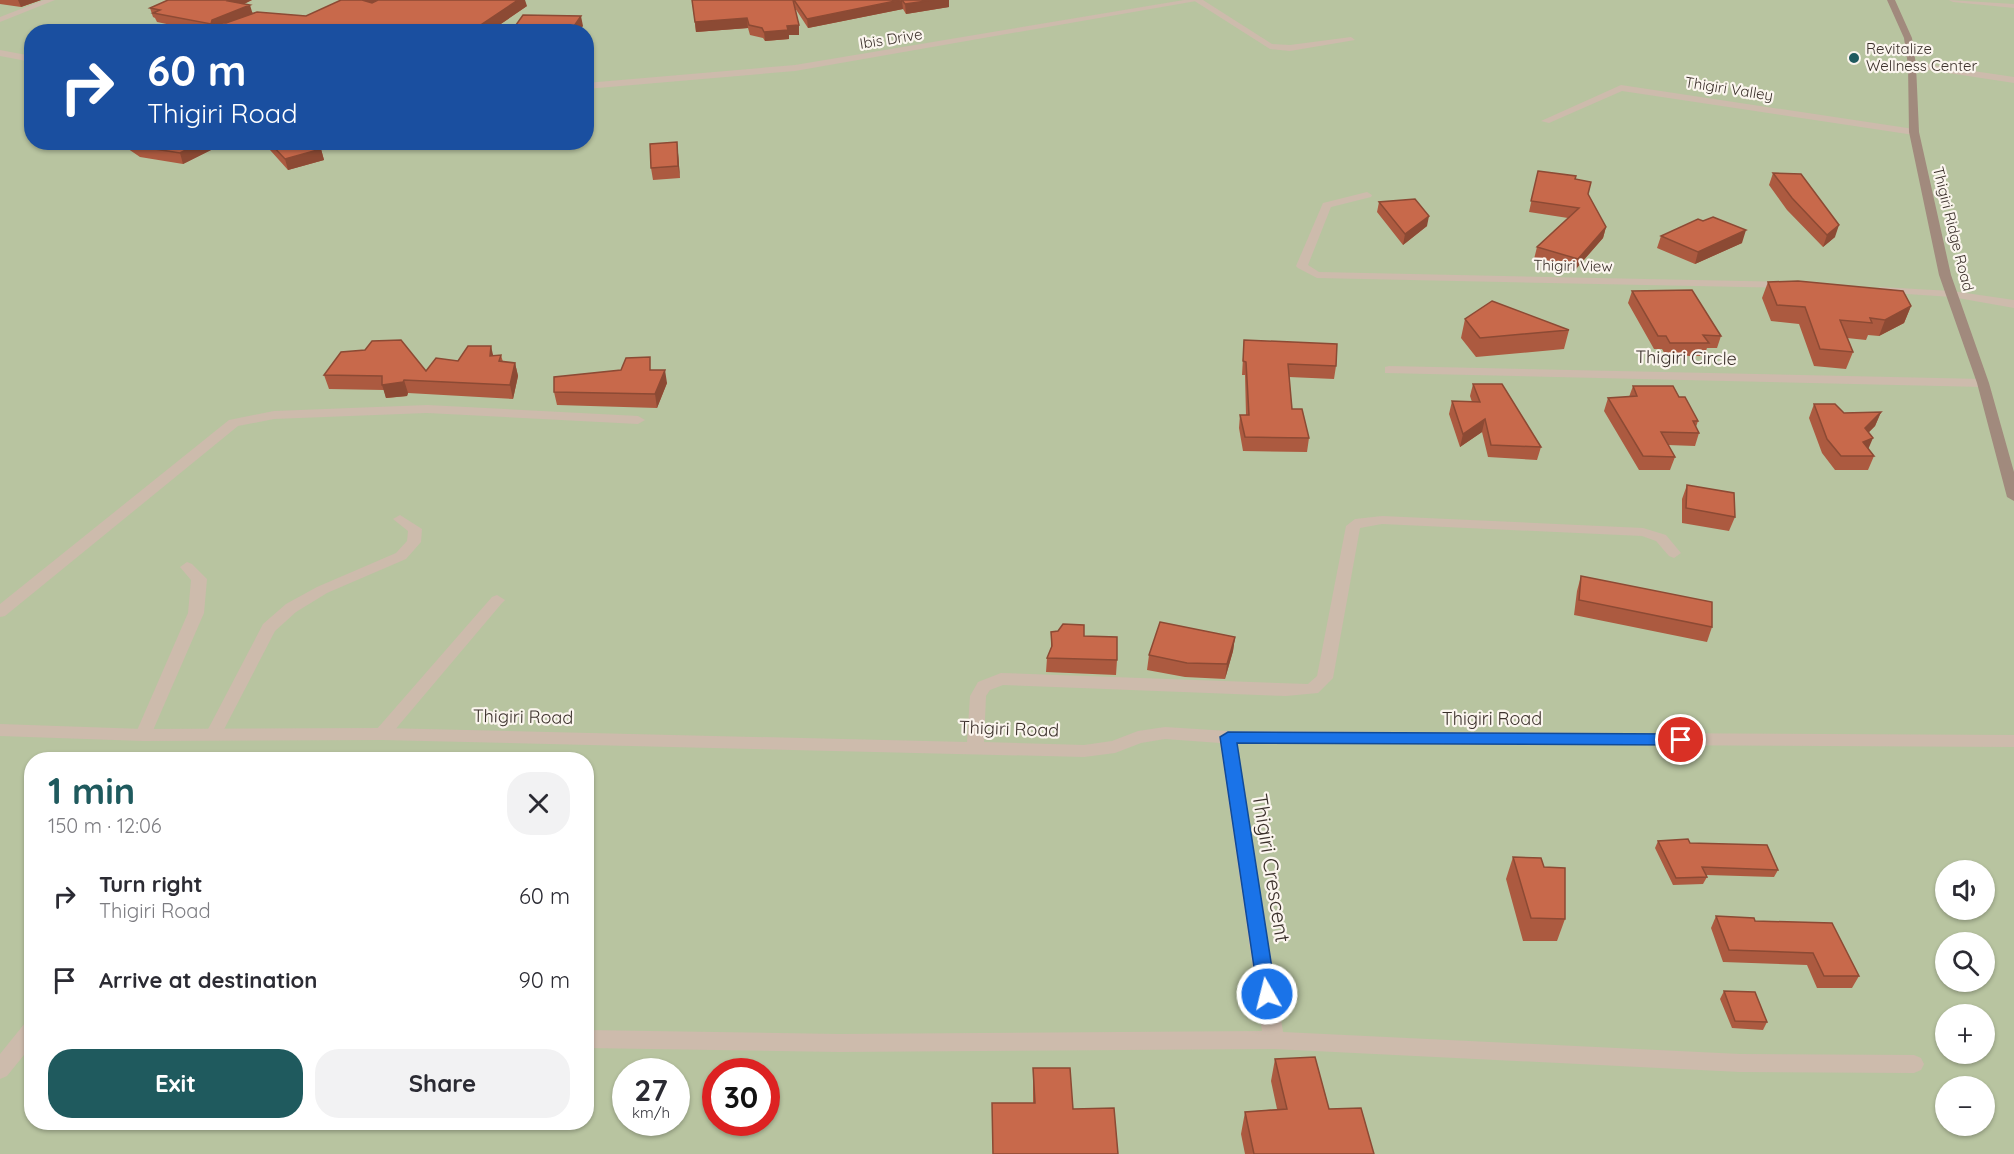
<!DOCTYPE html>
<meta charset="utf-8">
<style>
body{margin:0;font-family:Quicksand,sans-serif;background:#f2f2f3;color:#2b2b33;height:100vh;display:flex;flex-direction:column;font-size:22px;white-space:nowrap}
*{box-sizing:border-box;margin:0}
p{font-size:20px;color:#7c7c81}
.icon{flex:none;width:33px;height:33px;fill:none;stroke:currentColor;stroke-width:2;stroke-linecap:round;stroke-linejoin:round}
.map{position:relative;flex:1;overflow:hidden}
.side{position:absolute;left:24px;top:752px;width:570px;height:378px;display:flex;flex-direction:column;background:#fff;border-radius:24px;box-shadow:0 2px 4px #0004}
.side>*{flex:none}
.banner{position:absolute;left:24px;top:24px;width:570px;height:126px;border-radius:24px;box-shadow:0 2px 4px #0004;background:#1a4fa0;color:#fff;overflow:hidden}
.tools{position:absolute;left:1935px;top:860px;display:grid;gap:12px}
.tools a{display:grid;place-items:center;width:60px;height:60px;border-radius:50%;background:#fff;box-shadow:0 2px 4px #0004;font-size:30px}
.speed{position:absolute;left:612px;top:1058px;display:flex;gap:12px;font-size:30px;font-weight:700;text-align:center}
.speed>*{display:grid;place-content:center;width:78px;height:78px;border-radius:50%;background:#fff;box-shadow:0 2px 4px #0004;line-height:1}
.speed small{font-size:15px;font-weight:400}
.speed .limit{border:9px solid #d22;background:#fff;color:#111}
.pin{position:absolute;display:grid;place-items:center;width:51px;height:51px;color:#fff;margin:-26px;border:3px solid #fff;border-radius:50%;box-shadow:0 2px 6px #0007}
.me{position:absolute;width:66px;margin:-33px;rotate:352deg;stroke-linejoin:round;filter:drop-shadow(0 0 4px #0008)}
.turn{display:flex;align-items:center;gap:21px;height:126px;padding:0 24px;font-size:27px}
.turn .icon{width:78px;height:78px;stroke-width:2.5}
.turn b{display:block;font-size:42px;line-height:51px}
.round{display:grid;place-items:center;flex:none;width:63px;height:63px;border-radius:24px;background:#f2f2f3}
.overview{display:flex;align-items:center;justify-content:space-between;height:102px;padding:0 24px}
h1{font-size:36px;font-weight:800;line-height:45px;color:#1f5a5e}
.cta{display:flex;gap:12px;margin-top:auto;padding:12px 24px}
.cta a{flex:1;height:69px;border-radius:24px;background:#1f5a5e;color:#fff;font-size:24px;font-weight:800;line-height:69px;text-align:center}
.cta a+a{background:#f2f2f3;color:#2b2b33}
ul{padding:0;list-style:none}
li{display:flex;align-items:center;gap:18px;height:84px;padding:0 24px}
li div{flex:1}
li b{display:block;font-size:22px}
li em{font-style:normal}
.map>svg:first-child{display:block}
.green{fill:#b8c4a0;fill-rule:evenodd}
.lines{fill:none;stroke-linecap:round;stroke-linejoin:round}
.lane{fill:#cdbbac;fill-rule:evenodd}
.street{fill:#cdbbac;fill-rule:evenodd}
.secondary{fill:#a18a7d;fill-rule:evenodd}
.wall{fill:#ac5a40}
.shaded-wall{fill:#8c4a34}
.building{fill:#c8694b;stroke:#8c4a34;stroke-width:1.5}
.route{fill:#1a73e8;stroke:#114b97;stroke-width:1.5}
.poi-dot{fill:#1f5a5e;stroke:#fbf5ee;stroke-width:2}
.labels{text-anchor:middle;stroke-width:4.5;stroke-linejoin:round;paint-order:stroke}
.far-street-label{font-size:15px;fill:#3b302b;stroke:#fbf5ee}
.far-poi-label{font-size:15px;fill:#3b302b;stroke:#fbf5ee;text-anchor:start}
.street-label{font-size:18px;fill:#3b302b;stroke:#fbf5ee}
.near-street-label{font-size:21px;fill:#3b302b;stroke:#fbf5ee}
</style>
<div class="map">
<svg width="2014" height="1154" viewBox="0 0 2014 1154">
<rect width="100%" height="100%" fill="#f4ebe1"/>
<path class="green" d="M0,0h2014v1154h-2014zM32,32h554v110h-554zM32,759h554v363h-554zM1946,870h38v39h-38zM1946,942h38v39h-38zM1946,1014h38v39h-38zM626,1071h50v51h-50zM716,1071h50v51h-50zM1946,1086h38v39h-38z"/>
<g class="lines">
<path class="lane" d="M1193,0h10l69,44 18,1 61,-8 4,3 -65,11 -20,-2z
M1949,0l65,4v4l-61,-6z
M1621,85l293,44 5,3 -5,3 -292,-44 -73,32 -8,-2z
M427,405l211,11 7,4 -7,4 -211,-11 -153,6 -36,7 -233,190 -5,1v-13l229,-184 45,-9z
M400,515l22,14 -1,13 -15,17 -79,34 -31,19 -21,19 -56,108h-12l-2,-4 58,-111 23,-20 31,-17 79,-34 11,-12 1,-10 -15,-12z
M187,562l5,2 15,15 -3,34 -53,122 -2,4h-12l-2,-4 53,-122 3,-33 -11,-13z
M497,595l8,5 -3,3 -114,135h-12l-2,-4 2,-4 116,-133z"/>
<path class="street" d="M44,0h11l-55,22v-5z
M1184,0h18l-407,71 -209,18v-6l209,-18z
M0,50l32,6v6l-32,-6z
M1912,62l102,15v6l-105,-16v-4z
M1367,192l5,3 -1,2 -40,10 -23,58 11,7 468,10 6,3 -6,3 -470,-10 -19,-10 -2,-2 27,-63z
M1880,287l72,4 62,9v8l-62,-11 -76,-5 -2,-2z
M1389,366l594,13 6,4 -6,4 -598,-14v-6z
M1382,516l261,12 23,7 15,18 -7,5 -5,-2 -13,-15 -14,-5 -260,-12 -22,4 -27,150 -15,15 -32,3 -283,-11 -13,5 -4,6 -2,46 100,3 28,-4 26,-10 27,-4 63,4 786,4v12l-777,-4 46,289 457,22 174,1 7,3 3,6 -3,6 -7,3 -174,-1 -466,-23 -435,3 -253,-4v-18l253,4 423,-3 -42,-288 -55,-4 -24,4 -26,10 -31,4 -702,-17 -239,1 -143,-5v-12l143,5 239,-1 585,14 3,-46 8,-14 23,-9 307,11 9,-8 29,-150 9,-7z
M32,1020v25l-25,31 -7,3v-25l25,-31z"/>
<path class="secondary" d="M1887,0h8l17,38 4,27 3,67 32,143 38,108 25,89v29l-7,-4 -30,-114 -38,-108 -30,-143 -1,-67 -4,-27z"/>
</g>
<path class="wall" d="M0,0h41l-20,7 -21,-3z
M168,0h84l-8,4 9,9 53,3 221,-10 -38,26h-271l-1,-3 -2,1v2h-10l-48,-10 -2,-4 -2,-1 -3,-9z
M692,0h257v7l-43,7 -3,-5 -95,19 -13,-20 4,17v10h-10v4l-24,2 -2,-3 -13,-3 -2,-7 -52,4z
M118,142h209l-6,7 3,11 -36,10 -18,-20 -57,-1 -30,15 -43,-7z
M438,142h74l-73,5z
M678,153l2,25 -27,2 -2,-12z
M1538,171l37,8 13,15 18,33 -3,11 -28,32 -41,-11 3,-12 31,-29 -39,-6z
M1773,173l62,64 -12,10 -36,-37 -18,-25z
M1379,202l48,24 -24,19 -26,-33z
M1661,236l81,7 -47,21 -38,-16z
M1768,282l143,24 -7,17 -25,13 -11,-1 -2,5 -19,-2 6,14 -7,17 -32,-3 -15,-42 -28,-3 -9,-23z
M1632,291l89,45 -4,12h-10l-3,8h-38l-4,-7h-8l-26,-46z
M1465,319l104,11 -5,19 -88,8 -15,-19z
M1244,340l92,26 -2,13 -45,-2 3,32 17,29 -2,14 -64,-1 -4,-23 1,-13h6l-1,-40h-3z
M501,355l2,7 12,1 3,13 -5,23 -105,-6 -1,3 -21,2 -2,-8 -55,-1 -5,-14 102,-4 32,-10z
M621,370h31l15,13 -10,25 -100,-3 -3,-13z
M1473,384l68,63 -4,13 -49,-3 -6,-25 -22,15 -11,-33 3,-13 20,1 -2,-6z
M1633,386l46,11 19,24 -2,6 3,6 -4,13 -27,-1 7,12 -5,13h-31l-35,-59 4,-13 21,-1z
M1814,404l30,9 37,-1 -6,14 -6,6 -1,17 6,7 -6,14h-33l-13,-17 -13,-35z
M1687,485l48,32 -6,14 -47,-8v-24z
M1581,576l131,51 -5,15 -133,-27 3,-24z
M1058,631l26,5 33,24 -1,15 -70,-3 1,-14 4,-10v-16z
M1235,637l-2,14 -8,28 -40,-2 -38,-7 2,-15z
M1658,841l32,2 88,27 -4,7 -68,-2 1,2 -4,7 -30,1 -18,-37z
M1513,857l31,10 21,52 -8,22h-34l-17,-62z
M1716,916l39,5 104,55 -7,12h-35l-10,-23 -84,-3 -12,-34z
M1724,991l43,31 -4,8 -31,-2 -12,-29z
M1275,1059l54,50 45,45h-129l-4,-20 4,-22 32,-3 -6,-28z
M1033,1068l40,41 45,45h-125l40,-51z"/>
<path class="shaded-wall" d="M18,0h23l-20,7z
M230,0h22l-21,10 -3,-9z
M363,0h18l-16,11z
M518,0h7l2,6 -38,26h-19z
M902,0l1,9 -95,19 -1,-9z
M933,0h16v7l-43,7 -1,-10z
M250,5l3,10 -27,11 -11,-3 2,6 -3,3 -3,-8 1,-4z
M581,16l2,10 -4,6h-9z
M747,18l1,10 -52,4 -1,-10z
M799,25v10h-10v4l-24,2 -1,-9 23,-6z
M201,142h9l3,7 -30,15 -3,-11z
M314,142h13l-7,8 1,-1 3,11 -36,10 -3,-11z
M677,142l1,11 2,25 -2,-12z
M1429,216l-2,10 -24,19 2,-11z
M1839,225l-4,12 -12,10 4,-12z
M1606,227l-3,11 -28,32 3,-11z
M1746,230l-4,13 -47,21 3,-12z
M1911,306l-7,17 -25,13 6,-16z
M491,346l3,13 -4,-3z
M515,363l3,13 -5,23 -3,-14z
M665,370l2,13 -10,25 -2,-14z
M404,380l4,13 -1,3 -21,2 -4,-13z
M1881,412l-6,14 -16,16 6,-14z
M1485,419l-3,13 -22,15 3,-13z
M1873,438l-6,14 -9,4 5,-14z
M1235,637l-2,14 -8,28 2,-15z"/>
<path class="building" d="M168,0h62l-2,1 22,4 -38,15 -1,4 -58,-11 7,-3 -10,-2z
M341,0h22h-1l10,3 6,-3h140l-48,32h-213l-42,-9h11l31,-11 49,4z
M692,0h101l6,25 -12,1 1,4 -24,2 -2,-4 -13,-3 -2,-7 -52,4z
M794,0h106l-93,19z
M902,0h31l-28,4z
M523,15l58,1 -11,16h-59z
M131,142h70l-21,11 -44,-7z
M269,142h45l7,7 -36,10z
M677,142l1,24 -27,2 -1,-24z
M1538,171l38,5 -1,3 16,3 -3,12 18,33 -28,32 -41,-12 42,-39 -48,-7z
M1773,173l28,1 38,51 -12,10 -35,-37z
M1415,199l14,17 -24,18 -26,-32z
M1713,217l33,13 -48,22 -37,-16 37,-17 5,2z
M1798,281l105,10 8,15 -26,14 -15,-2 2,5 -32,-3 13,32 -33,-3 -15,-42 -28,-2 -9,-23z
M1692,290l29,46 -18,-1 6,8h-39l-4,-7h-8l-26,-45z
M1492,301l77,29 -89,8 -15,-19z
M401,340l25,31 10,-13 22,3 10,-15h23l-1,10 11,-1 -2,6 16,2 -5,22 -106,-5 -1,2 -21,3v-9l-58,-1 17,-23 24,-2 7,-9z
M1244,340l93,4 -1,22 -48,-2 4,45h10l7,29 -64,-1 -5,-22h9l-3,-53 -3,-1z
M650,357v13h15l-10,24 -101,-2v-15l67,-7 5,-12z
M1473,384h29l39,63 -50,-2 -6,-26 -22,15 -11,-33 28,1z
M1633,386h40l6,11h6l13,24h-5l6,12 -38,-1 14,25 -32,-1 -35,-58 29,-2z
M1814,404h21l9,9 37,-1 -16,16 8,10 -10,4 11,14h-33l-14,-17z
M1687,485l47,8 1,24 -49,-9z
M1581,576l131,26v25l-133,-27z
M1160,622l75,15 -8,27 -40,-1 -38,-8z
M1063,624l21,1v11l33,1v23l-70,-2 5,-12 -1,-14 7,-1z
M1688,839l2,4 77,2 11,25 -76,-3 5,10 -31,1 -18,-37z
M1513,857l28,1 3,9 21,1v51l-34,-1z
M1716,916l38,2 1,3 77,2 27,53h-35l-11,-23 -84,-3z
M1724,991l31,1 12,30 -32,-1z
M1315,1057l14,52 32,-1 13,46h-120l-9,-42 42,-3 -12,-50z
M1033,1068h37l3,41 41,-1 4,46h-125l-1,-51h43z"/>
<path class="route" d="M1228,732l453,2 7,6 -7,5 -444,-2 39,251 -3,5 -6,2 -6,-2 -3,-5 -38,-257z"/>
<circle class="poi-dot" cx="1854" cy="58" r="6"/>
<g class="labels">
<g class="far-street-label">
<text transform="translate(891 39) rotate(-9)" y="5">Ibis Drive</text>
<text transform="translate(1729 89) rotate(9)" y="5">Thigiri Valley</text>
<text transform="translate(1953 229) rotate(76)" y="5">Thigiri Ridge Road</text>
<text transform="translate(1573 266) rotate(1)" y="5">Thigiri View</text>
</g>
<g class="far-poi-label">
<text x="1866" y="54">Revitalize<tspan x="1866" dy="17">Wellness Center</tspan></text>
</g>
<g class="street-label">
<text transform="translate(1686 358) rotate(1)" y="6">Thigiri Circle</text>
<text transform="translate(523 717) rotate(1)" y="6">Thigiri Road</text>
<text x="1492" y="725">Thigiri Road</text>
<text transform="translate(1009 729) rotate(2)" y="6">Thigiri Road</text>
</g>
<g class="near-street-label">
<text transform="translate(1271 868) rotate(81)" y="7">Thigiri Crescent</text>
</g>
</g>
</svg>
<div class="tools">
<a><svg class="icon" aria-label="sound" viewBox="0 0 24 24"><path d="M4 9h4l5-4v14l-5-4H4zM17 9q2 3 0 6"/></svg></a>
<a><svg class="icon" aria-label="search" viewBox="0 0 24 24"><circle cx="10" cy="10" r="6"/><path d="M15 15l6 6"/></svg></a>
<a>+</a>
<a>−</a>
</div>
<div class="speed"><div>27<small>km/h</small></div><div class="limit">30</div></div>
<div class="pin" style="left:1681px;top:740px;background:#d93025"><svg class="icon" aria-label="arrive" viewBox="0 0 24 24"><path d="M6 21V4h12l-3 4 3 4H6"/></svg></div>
<svg class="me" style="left:1267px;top:994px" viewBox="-20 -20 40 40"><circle r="17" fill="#1a73e8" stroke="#fff" stroke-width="3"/><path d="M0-11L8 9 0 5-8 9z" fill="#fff"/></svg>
<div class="banner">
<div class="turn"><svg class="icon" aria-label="right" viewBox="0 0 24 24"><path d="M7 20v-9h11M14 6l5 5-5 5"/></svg><div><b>60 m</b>Thigiri Road</div></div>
</div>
<section class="side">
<div class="overview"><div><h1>1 min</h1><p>150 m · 12:06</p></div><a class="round"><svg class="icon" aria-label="close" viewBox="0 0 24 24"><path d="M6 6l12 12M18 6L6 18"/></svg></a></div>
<ul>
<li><svg class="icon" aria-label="right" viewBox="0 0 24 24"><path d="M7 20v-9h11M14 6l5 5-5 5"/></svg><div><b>Turn right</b><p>Thigiri Road</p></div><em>60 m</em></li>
<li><svg class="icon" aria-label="arrive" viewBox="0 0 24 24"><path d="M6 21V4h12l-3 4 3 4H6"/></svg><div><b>Arrive at destination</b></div><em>90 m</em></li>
</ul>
<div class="cta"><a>Exit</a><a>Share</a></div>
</section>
</div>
